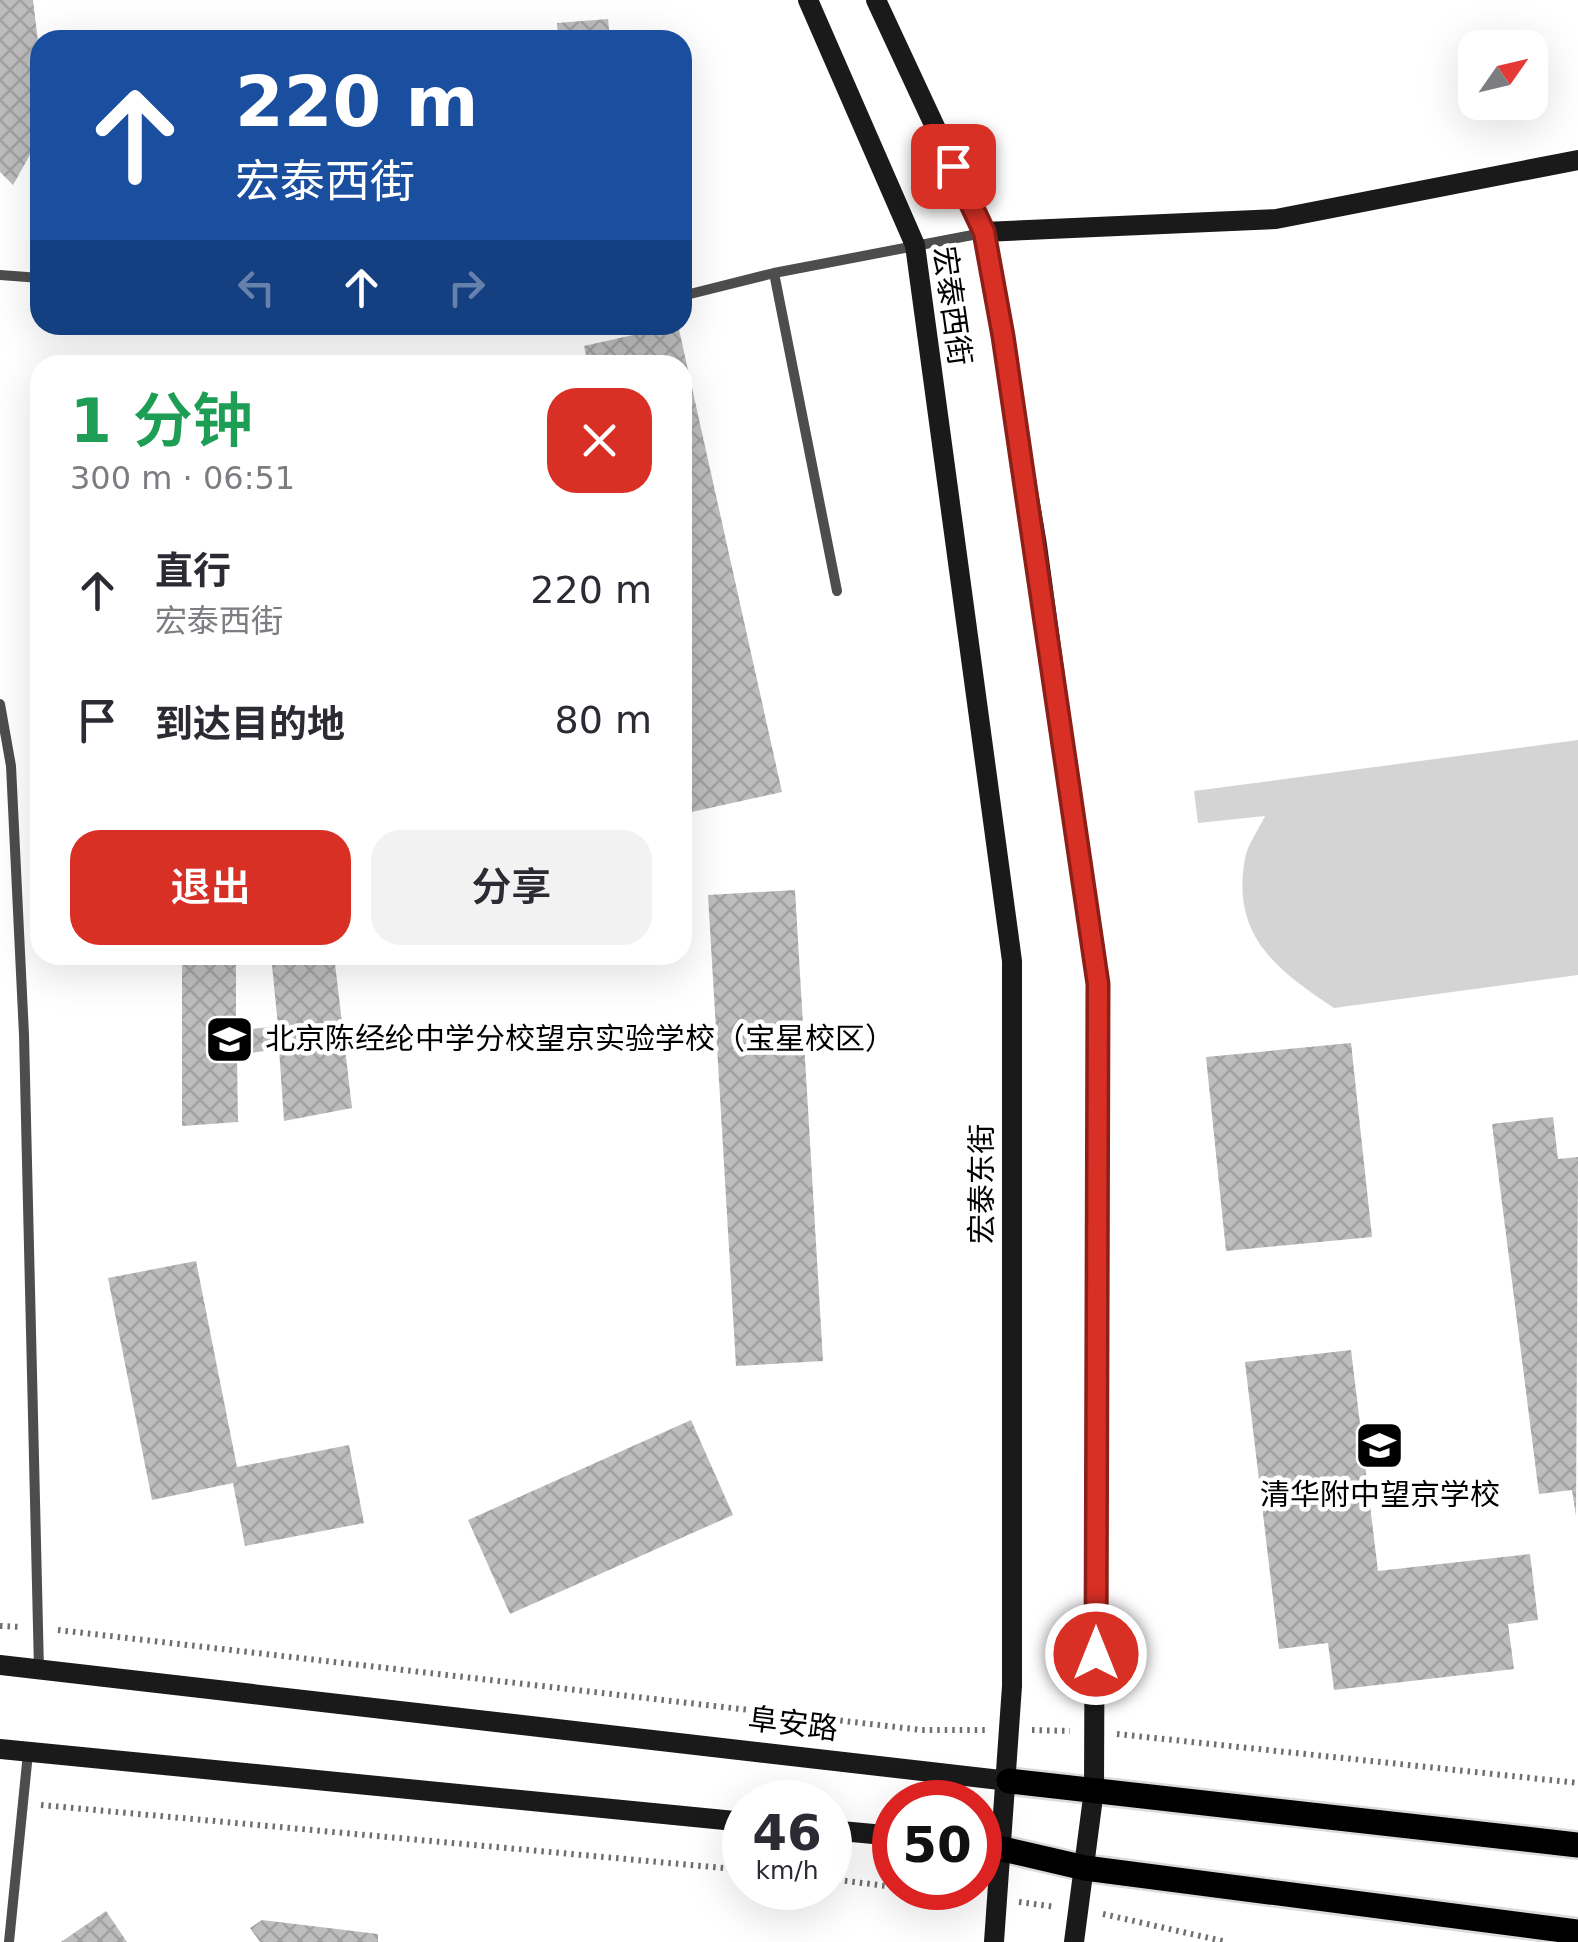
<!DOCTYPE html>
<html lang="zh">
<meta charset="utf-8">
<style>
body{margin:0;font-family:"DejaVu Sans","Noto Sans SC",sans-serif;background:#f2f2f3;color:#2b2b33;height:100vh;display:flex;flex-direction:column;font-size:38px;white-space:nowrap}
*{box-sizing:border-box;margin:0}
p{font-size:32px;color:#7c7c81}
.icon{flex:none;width:55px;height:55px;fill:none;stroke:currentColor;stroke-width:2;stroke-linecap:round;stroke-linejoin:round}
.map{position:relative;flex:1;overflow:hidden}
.side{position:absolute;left:30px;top:355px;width:662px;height:610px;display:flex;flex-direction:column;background:#fff;border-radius:30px;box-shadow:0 10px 40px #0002}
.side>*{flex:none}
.guide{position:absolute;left:30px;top:30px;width:662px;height:305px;border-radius:30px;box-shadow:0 10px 40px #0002;background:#1a4fa0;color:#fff;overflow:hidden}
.needle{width:65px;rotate:56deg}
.fabs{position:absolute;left:1458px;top:30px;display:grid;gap:20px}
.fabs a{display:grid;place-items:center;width:90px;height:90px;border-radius:20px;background:#fff;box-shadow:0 10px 40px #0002;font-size:50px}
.speed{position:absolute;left:722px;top:1780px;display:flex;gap:20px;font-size:50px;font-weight:700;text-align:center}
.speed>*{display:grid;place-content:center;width:130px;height:130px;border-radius:50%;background:#fff;box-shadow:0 10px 40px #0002;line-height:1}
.speed small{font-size:25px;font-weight:400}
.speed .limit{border:15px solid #d22;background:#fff;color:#111}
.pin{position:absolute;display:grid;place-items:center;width:85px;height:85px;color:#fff;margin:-42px;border-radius:20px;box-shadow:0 5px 15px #0006}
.me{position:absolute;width:110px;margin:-55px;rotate:0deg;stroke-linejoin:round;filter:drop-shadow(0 0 8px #0008)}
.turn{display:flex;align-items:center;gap:35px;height:210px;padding:0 40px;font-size:45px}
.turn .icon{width:130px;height:130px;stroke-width:2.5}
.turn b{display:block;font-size:70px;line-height:85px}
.lanes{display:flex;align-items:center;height:95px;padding:0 40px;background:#0003;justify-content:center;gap:50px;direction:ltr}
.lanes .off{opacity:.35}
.round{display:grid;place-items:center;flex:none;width:105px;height:105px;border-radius:30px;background:#f2f2f3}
.summary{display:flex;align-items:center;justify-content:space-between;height:170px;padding:0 40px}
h1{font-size:60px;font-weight:600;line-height:75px;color:#1e9e55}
.action{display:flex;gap:20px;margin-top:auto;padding:20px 40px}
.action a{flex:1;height:115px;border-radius:30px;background:#d93025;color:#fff;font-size:40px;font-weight:600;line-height:115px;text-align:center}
.action a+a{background:#f2f2f3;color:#2b2b33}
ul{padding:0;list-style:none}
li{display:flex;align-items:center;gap:30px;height:130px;padding:0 40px}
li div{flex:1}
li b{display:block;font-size:38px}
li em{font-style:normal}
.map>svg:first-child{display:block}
.grass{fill:#d4d4d4}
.building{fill:url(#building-cross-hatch)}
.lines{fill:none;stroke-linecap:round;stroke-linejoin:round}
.primary-casing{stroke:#dbdbdb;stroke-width:30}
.path{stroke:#6f6f6f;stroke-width:6;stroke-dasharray:2.5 5;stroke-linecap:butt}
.street{stroke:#4d4d4d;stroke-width:10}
.secondary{stroke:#1a1a1a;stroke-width:20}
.primary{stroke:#000;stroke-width:25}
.route-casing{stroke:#8d1f18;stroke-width:25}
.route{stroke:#d93025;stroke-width:18}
.labels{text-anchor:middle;stroke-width:9;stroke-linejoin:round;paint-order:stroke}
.street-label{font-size:30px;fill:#000;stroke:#fff}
.poi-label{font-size:30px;fill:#000;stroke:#fff;text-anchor:start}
</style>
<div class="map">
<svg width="1578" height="1942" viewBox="0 0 1578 1942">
<defs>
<pattern id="building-cross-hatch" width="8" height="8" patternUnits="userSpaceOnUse" patternTransform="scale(2.5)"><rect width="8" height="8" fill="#bdbdbd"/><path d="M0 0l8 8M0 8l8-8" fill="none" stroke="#a1a1a1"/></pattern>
</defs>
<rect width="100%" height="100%" fill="#fff"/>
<path class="grass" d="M1578,740v235l-244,33c-58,-39 -103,-72 -89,-150 3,-14 14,-29 20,-42l-67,7 -4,-32z"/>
<path class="building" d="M0,0h33l7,58v79l-27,48 -13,-13z
M608,19l2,21h-52l-1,-17z
M678,325l104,467 -95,21 -5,-21v-427h-94l-4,-19z
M795,890l28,471 -87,5 -28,-471z
M271,955h63l18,153 -68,13 -5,-72 -42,6 1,67 -56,4v-164l54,-5v74l42,-5z
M1351,1043l21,194 -146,14 -20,-194z
M1553,1117l5,42 20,-2 -2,359 -4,-26 -33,4 -47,-370z
M196,1261l41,206 112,-22 15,78 -119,23 -12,-63 -81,17 -44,-222z
M1351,1350l27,221 152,-17 8,66 -30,4 6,45 -180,21 -6,-47 -49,6 -34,-287z
M691,1420l42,95 -223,99 -42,-94z
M106,1911l21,31h-66z
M262,1920l116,14v8h-118l-10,-14z"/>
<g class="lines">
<defs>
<path id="primary" d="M1009,1781l569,64
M1003,1849l82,19 493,64"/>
</defs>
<use href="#primary" class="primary-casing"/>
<path class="path" d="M0,1626l21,1
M58,1630l864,100h63
M1032,1730l38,1
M1117,1734l461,49
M41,1805l704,65
M830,1879l65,8
M903,1888l69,8
M1019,1902l37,5
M1103,1914l124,28"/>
<path class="street" d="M774,273l63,318
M0,275l40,3
M682,296l92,-23 209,-40
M0,704l11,62 13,269 15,635
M9,1942l19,-189"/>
<path class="secondary" d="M808,0l107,245 97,716v725l-18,256
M876,0l108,232 53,313 60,439 -3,806 -20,152
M984,232l292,-13 302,-59
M0,1665l1009,116
M0,1749l745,73
M830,1830l65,6"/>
<use href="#primary" class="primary"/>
</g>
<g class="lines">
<defs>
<path id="route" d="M953,166l31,66 19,104 95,648 -2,670"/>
</defs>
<use href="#route" class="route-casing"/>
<use href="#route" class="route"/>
</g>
<defs>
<symbol id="school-square" viewBox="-11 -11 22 22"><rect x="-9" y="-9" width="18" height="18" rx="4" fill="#000" stroke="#fff"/><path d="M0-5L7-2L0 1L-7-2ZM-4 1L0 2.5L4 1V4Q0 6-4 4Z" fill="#fff"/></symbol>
</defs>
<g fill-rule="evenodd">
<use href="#school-square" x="202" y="1012" width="55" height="55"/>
<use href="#school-square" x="1352" y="1418" width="55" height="55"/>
</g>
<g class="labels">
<g class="street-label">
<text transform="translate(952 306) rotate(82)" y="10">宏泰西街</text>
<text transform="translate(982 1184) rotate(-90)" y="10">宏泰东街</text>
<text transform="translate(793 1724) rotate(7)" y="10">阜安路</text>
</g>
<g class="poi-label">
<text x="265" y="1049">北京陈经纶中学分校望京实验学校（宝星校区）</text>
<text x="1380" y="1505" text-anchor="middle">清华附中望京学校</text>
</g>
</g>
</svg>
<div class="fabs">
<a><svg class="needle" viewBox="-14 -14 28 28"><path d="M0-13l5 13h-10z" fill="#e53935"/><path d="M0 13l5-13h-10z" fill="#7c7c81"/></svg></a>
</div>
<div class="speed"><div>46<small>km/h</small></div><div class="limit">50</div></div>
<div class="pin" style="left:953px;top:166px;background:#d93025"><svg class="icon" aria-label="arrive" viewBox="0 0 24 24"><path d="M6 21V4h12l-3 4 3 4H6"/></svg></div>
<svg class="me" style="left:1096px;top:1654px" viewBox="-20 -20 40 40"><circle r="17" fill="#d93025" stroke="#fff" stroke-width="3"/><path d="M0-11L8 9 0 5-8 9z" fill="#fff"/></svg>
<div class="guide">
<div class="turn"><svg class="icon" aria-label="ahead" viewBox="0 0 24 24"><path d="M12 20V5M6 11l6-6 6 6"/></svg><div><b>220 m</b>宏泰西街</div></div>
<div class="lanes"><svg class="icon off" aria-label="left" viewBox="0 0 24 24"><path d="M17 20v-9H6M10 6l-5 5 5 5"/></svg><svg class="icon" aria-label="ahead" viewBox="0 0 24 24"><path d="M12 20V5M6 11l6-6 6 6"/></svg><svg class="icon off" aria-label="right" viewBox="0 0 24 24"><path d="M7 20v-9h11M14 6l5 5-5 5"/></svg></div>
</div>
<section class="side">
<div class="summary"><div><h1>1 分钟</h1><p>300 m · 06:51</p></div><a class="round" style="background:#d93025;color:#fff"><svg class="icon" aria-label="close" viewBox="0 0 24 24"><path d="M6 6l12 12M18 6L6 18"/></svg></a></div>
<ul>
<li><svg class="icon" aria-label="ahead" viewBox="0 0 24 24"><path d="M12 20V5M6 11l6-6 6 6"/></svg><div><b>直行</b><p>宏泰西街</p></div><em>220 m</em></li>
<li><svg class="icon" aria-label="arrive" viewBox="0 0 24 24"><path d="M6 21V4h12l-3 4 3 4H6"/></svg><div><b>到达目的地</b></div><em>80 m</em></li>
</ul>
<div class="action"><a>退出</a><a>分享</a></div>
</section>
</div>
